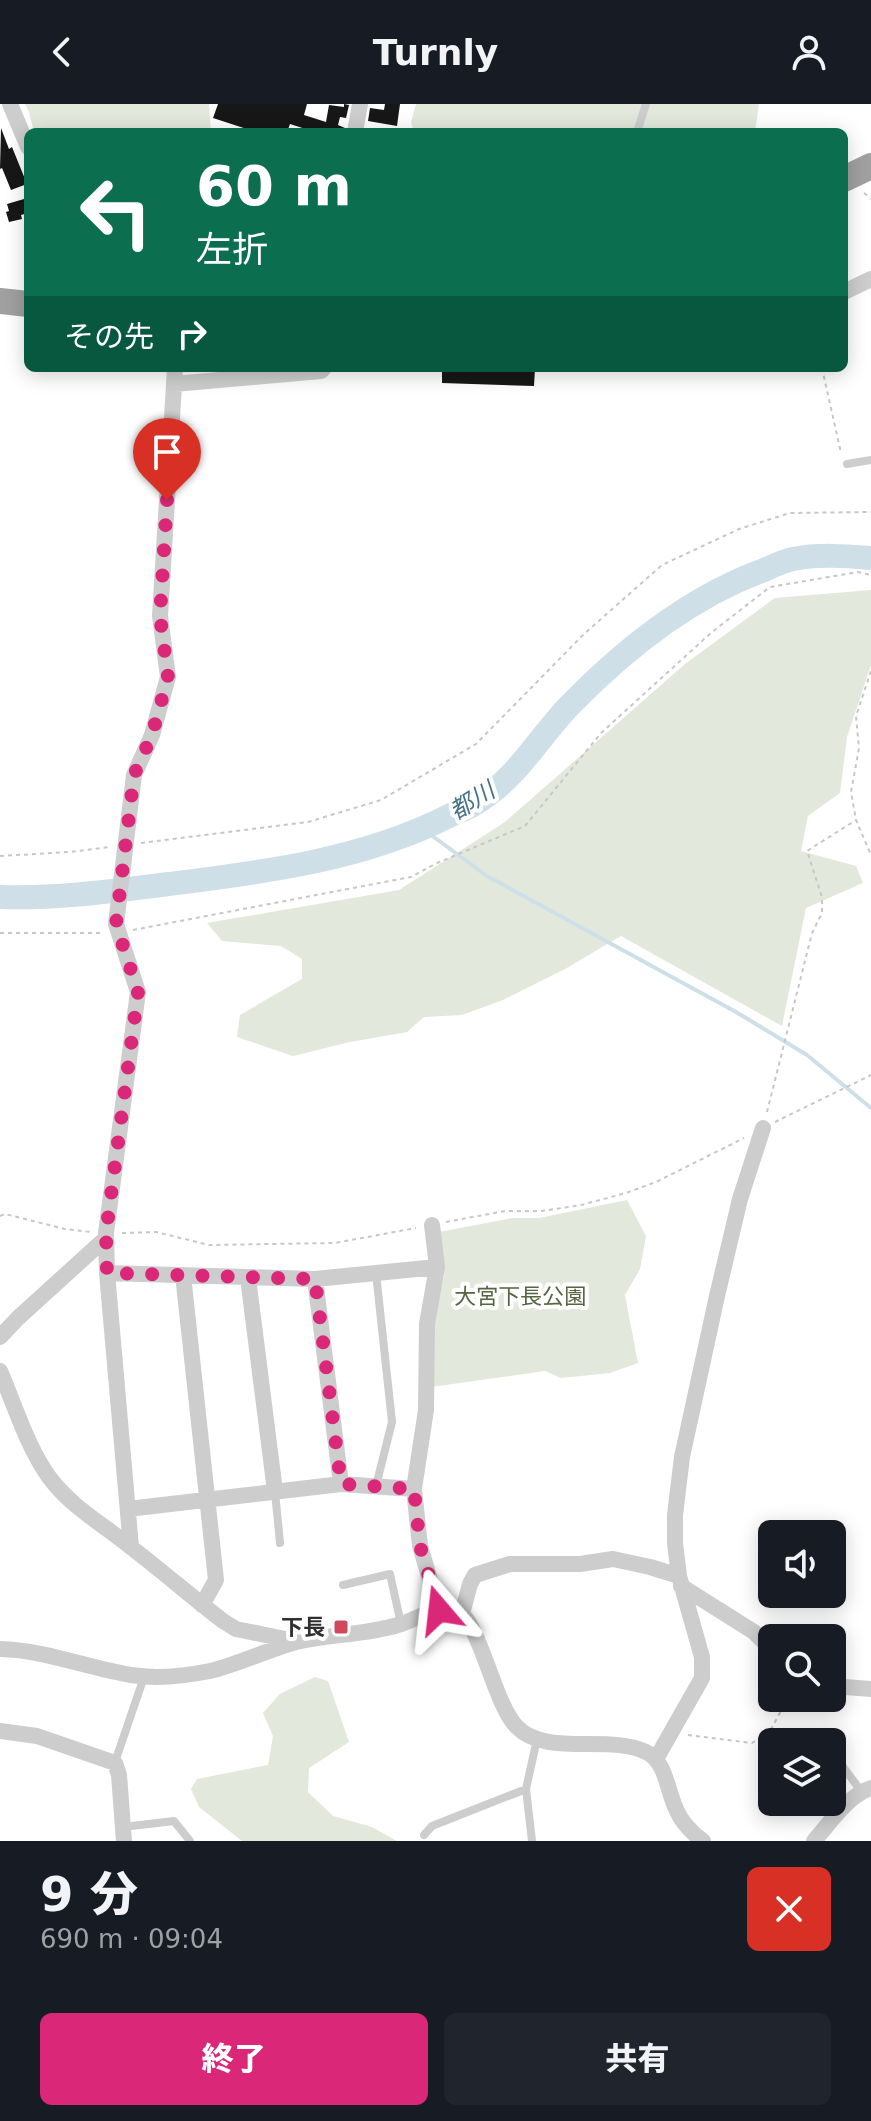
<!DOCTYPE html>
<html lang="ja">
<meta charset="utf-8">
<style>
body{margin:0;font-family:"DejaVu Sans","Noto Sans JP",sans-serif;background:#20242c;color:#f1f3f6;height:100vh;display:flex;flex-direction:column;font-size:30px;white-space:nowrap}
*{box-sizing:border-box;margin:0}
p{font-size:26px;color:#9ea1a6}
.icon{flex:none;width:44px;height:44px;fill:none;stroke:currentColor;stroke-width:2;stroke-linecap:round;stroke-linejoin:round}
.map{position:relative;height:1737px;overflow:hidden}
.side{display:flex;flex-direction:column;background:#171b24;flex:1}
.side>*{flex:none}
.hud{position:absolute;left:24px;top:24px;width:824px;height:244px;border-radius:12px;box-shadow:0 4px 20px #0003;background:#0b6e4f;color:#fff;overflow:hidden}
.tools{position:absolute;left:758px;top:1416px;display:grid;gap:16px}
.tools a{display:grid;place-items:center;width:88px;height:88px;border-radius:12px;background:#171b24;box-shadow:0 4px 20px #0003;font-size:40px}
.pin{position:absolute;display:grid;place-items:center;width:68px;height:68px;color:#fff;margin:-82px -34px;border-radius:50% 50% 50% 0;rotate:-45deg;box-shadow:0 0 8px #0007}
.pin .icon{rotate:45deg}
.me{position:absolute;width:88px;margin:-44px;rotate:343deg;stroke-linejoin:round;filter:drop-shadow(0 0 6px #0008)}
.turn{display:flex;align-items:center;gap:28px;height:168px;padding:0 40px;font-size:36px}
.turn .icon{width:104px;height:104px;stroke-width:2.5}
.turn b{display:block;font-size:56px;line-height:68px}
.then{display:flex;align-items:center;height:76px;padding:0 40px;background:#0003;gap:16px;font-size:30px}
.round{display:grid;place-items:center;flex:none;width:84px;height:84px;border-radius:12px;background:#20242c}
.head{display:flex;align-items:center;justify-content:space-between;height:136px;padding:0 40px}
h1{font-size:48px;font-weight:800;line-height:60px}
.action{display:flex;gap:16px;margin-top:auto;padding:16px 40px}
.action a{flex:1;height:92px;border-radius:12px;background:#db2777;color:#fff;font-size:32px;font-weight:800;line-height:92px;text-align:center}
.action a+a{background:#20242c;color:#f1f3f6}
header{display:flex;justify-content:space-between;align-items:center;height:104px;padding:0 40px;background:#171b24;font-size:36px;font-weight:800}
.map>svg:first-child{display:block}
.green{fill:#e3e8dc}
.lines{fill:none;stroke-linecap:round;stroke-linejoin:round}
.stream{stroke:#cedfe8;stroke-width:4}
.river{stroke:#cedfe8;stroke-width:24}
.building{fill:#171717}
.path{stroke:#c7c7c7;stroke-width:2;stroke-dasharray:4 4;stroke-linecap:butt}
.service{stroke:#cdcdcd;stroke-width:8}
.minor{stroke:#cdcdcd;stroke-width:16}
.trunk{stroke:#a0a0a0;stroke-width:26}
.route{stroke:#db2777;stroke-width:14;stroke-dasharray:0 25.2}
.poi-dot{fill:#d04859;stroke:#fff;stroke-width:3}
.labels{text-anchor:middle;stroke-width:8;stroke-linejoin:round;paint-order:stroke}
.park-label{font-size:22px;fill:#556642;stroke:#fff}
.poi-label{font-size:22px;font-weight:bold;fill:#303030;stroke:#fff;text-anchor:end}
.water-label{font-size:24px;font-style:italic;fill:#477288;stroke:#fff}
</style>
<header><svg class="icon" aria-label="back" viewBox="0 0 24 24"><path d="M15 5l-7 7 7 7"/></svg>Turnly<svg class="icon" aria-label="person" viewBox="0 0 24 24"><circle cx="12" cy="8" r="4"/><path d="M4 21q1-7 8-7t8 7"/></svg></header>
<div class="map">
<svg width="871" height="1737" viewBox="0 0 871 1737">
<rect width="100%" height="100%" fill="#fff"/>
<path class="green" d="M25,0h184l2,28h-177l-5,-20z
M416,0h343l-4,28h-64l-39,-3 -3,3h-235l-3,-10z
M871,486v75l-24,72 -7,56 -32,23 -7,35 55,15 7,17 -57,25 -24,118 -161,-90 -56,33 -62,31 -41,15 -38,2 -17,15 -57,10 -57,14 -56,-19 3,-22 62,-36v-20l-21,-13 -59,-5 -15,-18 192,-33 106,-68 180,-158 90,-66z
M627,1096l19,36 -6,33 -15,26 13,68 -28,10 -49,5 -16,-7 -114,16 -1,-58 14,-53 -5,-44 73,-14h27z
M315,1573l13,4 21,61 -40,26 -1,24 25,24 39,11 25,14h-155l-43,-34 -8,-18 6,-10 71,-14 5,-29 -10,-23 17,-19z"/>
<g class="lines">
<path class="stream" d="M423,725l64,47 249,136 71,43 64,53"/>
<path class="river" d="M0,793c56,2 113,-6 169,-13 96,-12 193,-24 280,-68 9,-4 19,-8 27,-13 43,-26 63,-67 96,-100 55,-56 118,-106 192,-133 9,-4 19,-9 29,-11 25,-5 52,-3 78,-1"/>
</g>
<path class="building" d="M218,0h89l-3,11 22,7 3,-17 15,2v-3l5,1 -3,13 -6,-1 -2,8 7,3 -1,4h-29l-25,-8 -3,8h-31l-43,-14z
M385,0h15l-3,22 -29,-5 2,-13 14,2z
M1,24l8,21 3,-2 15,37 -16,6 -9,-22 -2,1z
M24,95l4,14 -7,2 1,4 -13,3 -3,-10 3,-1 -2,-7z
M442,264h93l-1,18 -92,-3z"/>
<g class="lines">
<path class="path" d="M864,89l7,6
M822,264l19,85
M871,567l-15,45 3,32 -8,44 5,28 15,35
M141,739l167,-21 73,-22 95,-56 108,-110 78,-69 77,-36 51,-16 81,-1
M0,752l70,-4 40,-5
M133,826l278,-53 26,-14 88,-37 76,-93 111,-101 58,-45 88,-15 13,3
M0,829h103
M767,1008l45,-179 10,-20v-16l-15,-46 49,-31
M775,1018l96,-47
M0,1112l5,-2 60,15 26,3
M446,1118l59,-11h37l39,-6 45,-12 30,-11 88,-44
M122,1129l34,-1 53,13 126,-2 81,-15
M688,1631l64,8 17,-10 19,-35"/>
<path class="service" d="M637,28l9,-28
M847,360l24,-4
M376,1382l16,-64 -16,-149
M275,1388l5,51
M343,1481l47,-11 11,50
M832,1648l29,39
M115,1658l29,-85
M123,1723l51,-6 16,20
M424,1731l8,-9 94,-37
M532,1737l-6,-52 11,-50"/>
<path class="minor" d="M10,0l18,43
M355,28l5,-28
M844,188l27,-13
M174,280l147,-13 3,-3
M432,1121l5,42 -10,57 -1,86 -12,79 6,57 19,64
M107,1169l208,6 122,-12
M183,1171l33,305 -14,25
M248,1174l27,213
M315,1175l26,205
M0,1233l18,-19 88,-80
M0,1267c15,35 27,75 49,106 22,30 55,48 83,71 31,24 60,49 91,73l13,8 59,12
M128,1405l213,-25 73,5
M131,1443l-24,-274 -1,-40 32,-241 -22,-68 18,-149 18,-40 16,-58 -8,-61 15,-248
M681,1482l73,46 18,18
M462,1510l8,-30 5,-9 35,-11h70l33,-5 37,8 29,9
M0,1545c45,1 87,19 131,26 25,4 54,1 79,-4 29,-7 57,-21 86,-29 34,-8 69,-7 102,-17 17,-4 40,-22 58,-15 24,10 38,95 61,117 29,30 93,7 129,25 20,9 21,38 30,57 5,12 16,24 27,32
M832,1582l39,3
M0,1627l37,5 78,27 4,12 5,66
M656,1655l46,-81v-21l-23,-81 -4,-33v-28l7,-58 35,-161 23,-97 23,-71
M814,1737c16,-18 33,-45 57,-53"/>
<path class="trunk" d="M844,75l27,-13
M0,197l28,3"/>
</g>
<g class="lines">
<path class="route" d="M167,396l-7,116 8,61 -16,58 -18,40 -18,149 22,68 -32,241 1,40 208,6 26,205 73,5 6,57 19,64"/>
</g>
<rect class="poi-dot" x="333" y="1515" width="16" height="16" rx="4"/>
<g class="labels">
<g class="park-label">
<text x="520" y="1200">大宮下長公園</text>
</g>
<g class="poi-label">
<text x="325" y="1531">下長</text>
</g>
<g class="water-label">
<text transform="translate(472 697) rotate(-32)" y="8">都川</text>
</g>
</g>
</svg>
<div class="tools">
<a><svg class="icon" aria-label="sound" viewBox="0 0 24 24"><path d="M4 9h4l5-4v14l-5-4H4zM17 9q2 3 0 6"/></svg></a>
<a><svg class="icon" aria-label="search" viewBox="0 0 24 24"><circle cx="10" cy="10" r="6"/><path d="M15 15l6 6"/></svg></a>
<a><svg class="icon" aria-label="layers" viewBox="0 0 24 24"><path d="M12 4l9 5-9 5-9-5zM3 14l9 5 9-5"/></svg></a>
</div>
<div class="pin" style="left:167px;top:396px;background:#d93025"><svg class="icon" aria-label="arrive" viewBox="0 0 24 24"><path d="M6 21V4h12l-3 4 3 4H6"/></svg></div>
<svg class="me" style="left:439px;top:1506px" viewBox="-20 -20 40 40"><path d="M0-17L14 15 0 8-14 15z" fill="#db2777" stroke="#fff" stroke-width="4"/></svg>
<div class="hud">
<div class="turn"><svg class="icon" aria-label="left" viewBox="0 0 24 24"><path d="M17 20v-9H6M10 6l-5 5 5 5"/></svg><div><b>60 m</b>左折</div></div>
<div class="then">その先<svg class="icon" aria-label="right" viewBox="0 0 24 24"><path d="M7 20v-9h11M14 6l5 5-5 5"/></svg></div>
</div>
</div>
<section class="side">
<div class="head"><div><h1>9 分</h1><p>690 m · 09:04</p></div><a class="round" style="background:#d93025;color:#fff"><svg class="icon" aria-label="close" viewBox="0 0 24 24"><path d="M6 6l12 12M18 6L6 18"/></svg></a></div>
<div class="action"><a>終了</a><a>共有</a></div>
</section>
